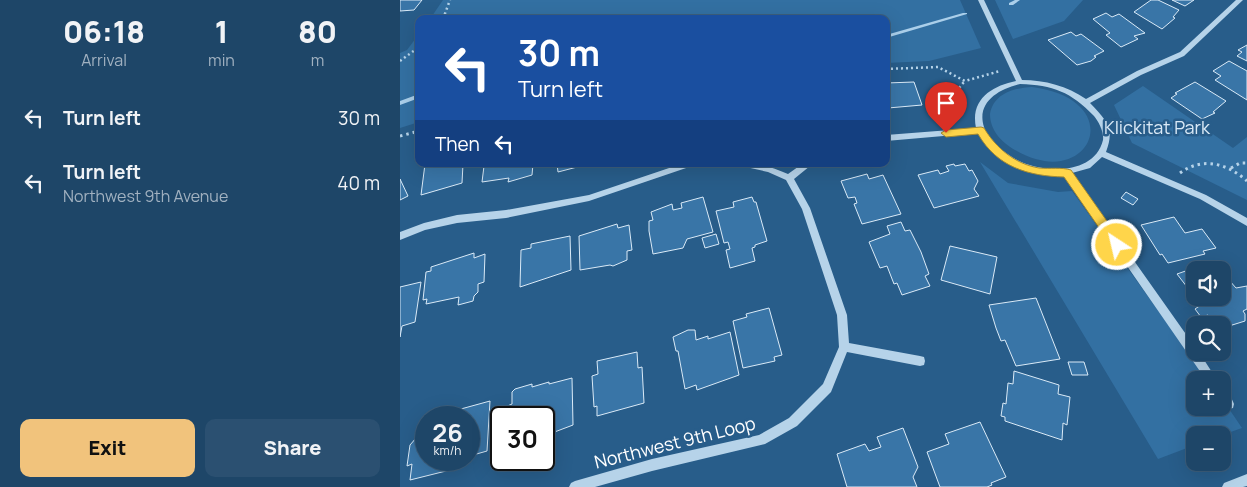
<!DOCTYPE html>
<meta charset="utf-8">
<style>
body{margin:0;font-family:Manrope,sans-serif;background:#2b5071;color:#f1f3f6;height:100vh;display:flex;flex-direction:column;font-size:19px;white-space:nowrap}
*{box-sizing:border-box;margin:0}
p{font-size:16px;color:#a1b1c0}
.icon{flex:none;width:28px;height:28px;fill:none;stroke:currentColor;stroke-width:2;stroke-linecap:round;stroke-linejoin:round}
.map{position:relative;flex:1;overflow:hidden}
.sheet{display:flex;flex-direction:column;background:#1e4668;width:400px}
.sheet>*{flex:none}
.top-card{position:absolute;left:15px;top:15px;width:475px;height:152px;border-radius:10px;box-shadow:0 5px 20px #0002,0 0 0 1px #3c5e7c;background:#1a4fa0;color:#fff;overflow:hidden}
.buttons{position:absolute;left:786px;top:261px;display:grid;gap:10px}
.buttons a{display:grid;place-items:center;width:45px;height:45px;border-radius:10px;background:#1e4668;box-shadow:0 5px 20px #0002,0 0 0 1px #3c5e7c;font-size:25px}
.speed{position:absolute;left:15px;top:406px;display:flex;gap:10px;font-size:25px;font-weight:700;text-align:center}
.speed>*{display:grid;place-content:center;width:65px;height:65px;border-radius:50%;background:#1e4668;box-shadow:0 5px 20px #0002,0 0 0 1px #3c5e7c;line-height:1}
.speed small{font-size:12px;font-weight:400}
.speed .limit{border:2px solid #111;border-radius:8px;background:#fff;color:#111}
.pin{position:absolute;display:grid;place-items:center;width:42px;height:42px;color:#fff;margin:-51px -21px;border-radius:50% 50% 50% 0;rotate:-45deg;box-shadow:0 0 5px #0007}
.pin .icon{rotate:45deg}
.me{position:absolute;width:55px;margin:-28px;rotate:325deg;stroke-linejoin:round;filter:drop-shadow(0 0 4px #0008)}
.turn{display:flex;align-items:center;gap:18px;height:105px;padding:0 20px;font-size:22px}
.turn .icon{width:65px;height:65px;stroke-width:2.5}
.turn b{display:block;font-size:35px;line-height:42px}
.then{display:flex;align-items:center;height:48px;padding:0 20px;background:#0003;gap:10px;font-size:19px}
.eta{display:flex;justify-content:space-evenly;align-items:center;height:85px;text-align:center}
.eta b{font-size:30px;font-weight:800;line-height:35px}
.button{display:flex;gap:10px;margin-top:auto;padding:10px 20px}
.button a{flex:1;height:58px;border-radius:10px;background:#f1c37c;color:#111;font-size:20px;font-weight:800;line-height:58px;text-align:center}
.button a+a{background:#2b5071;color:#f1f3f6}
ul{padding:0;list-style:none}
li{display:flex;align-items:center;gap:15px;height:65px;padding:0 20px}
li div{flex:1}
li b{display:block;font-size:19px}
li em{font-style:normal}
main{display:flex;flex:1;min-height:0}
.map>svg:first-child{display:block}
.green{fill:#3370a2}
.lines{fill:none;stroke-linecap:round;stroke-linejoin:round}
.stream{fill:#abcfea;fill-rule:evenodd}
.building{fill:#3975a7;stroke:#daeaf7}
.path-far1{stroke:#b6d3e9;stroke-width:2.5;stroke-dasharray:2 3;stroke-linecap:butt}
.path{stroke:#b6d3e9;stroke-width:3;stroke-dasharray:2.5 4;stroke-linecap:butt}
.minor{fill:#b6d3e9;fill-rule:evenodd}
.route{fill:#ffd54a;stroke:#a68a30}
.labels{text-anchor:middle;stroke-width:5;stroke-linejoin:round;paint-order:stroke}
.park-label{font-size:18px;fill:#daeaf7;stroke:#285d8a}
.street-label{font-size:18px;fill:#fff;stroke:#285d8a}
</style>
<main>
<section class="sheet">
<div class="eta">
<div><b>06:18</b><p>Arrival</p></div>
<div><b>1</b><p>min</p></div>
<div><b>80</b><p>m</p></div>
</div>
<ul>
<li><svg class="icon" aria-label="left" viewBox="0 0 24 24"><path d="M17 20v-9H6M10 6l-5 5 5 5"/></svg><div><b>Turn left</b></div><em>30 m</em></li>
<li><svg class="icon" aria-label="left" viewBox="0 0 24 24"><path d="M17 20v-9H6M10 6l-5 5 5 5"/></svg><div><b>Turn left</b><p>Northwest 9th Avenue</p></div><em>40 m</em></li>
</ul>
<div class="button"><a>Exit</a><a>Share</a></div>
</section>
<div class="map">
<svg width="847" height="487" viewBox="0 0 847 487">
<rect width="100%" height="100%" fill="#285d8a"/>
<path class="green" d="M43,0h517l21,48 -52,13 -43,2v-44h-456z
M595,0h88l-19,21 -51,18z
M19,34v88l-19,6v-75l7,-3z
M743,86l90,62 14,-11v63l-115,-57 -18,-38z
M632,87c99,13 58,107 -17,63 -14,-8 -25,-20 -25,-36 4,-21 24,-26 42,-27z
M580,162l28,21 50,9 14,-1 136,189h-13v28h27l1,-8 19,28 -20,7h-27v10l-37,14z"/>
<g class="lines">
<path class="stream" d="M615,0h5l-7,5h-4v-2z
M563,13h4v1l-81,24v-3z
M19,94v4l-19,7v-4z"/>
</g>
<path class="building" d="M0,0h22l-8,10 -14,1z
M751,0h7l21,10 -6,7 2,1 -13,11 -28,-17z
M772,0h22l-9,6z
M706,13l6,4 7,-3 26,19 -11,3 4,3 -17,8 -15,-12 4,-2 -17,-14z
M671,32l5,4 5,-2 23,17 -10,5 2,1 -5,4 -14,4 -29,-25z
M847,45v16l-10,-5 5,-4 -4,-2z
M829,61l18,10v29l-32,-20 6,-4 -8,-5z
M514,82l8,23 -34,3 -2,-25z
M795,82l31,19 -13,11 2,1 -13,6 -31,-21 6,-4 -2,-1z
M25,164h38l-1,19 -41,12z
M94,164h39l-1,11 -24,7 1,-4 -27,4 2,-16z
M157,164h23l1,2 -23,6z
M554,164l1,2 10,-2 4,7 3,-1 6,11 -4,8 5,7 -45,12 -16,-33 20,-5 2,4 9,-3 -3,-5z
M467,174l2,5 14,-4 18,39 -39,10 -8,-20 3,-1 -2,-6 -7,1 -7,-17z
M0,179l8,17 -8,4z
M726,192l12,7 -5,6 -12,-7z
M303,197l10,35 -26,7 -4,9 -30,6 -4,-23v-10l4,-1 -2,-8 21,-8 1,6 9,-2 -1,-5z
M352,197l2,5h2l11,39 -12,4v2l-3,1 3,13 -25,7 -4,-18 4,-1 -2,-7 -4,1 -8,-32 18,-4 -1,-5z
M774,217l11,16 17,-4 14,19 -13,3 2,3 -37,9 -6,-9 -2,1 -19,-30z
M501,222l4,9 5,-1 11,22 8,22 -4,2 5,10 -28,9 -5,-12 -3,1 -7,-18 -7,2 -11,-26 21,-8 -3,-8z
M217,224l1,4 11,-3 3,25 -5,1v9l-14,6 -3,-1 -30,5 -1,-34z
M316,234l3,10 -14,4 -3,-10z
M170,236l1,34 -51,17 1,-37 10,-2v-4z
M550,246l47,11 -7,37 -49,-14z
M74,253v5l11,-4 -1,28 -6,2v8l-4,4 -1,5 -15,4 1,-8 -33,7 1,-5 -4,1 3,-28 5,-1v-4z
M814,261l7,9h-26l-1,26 -17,-22z
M822,272l14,16 11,-2v23l-4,2 2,3v7l-16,5 -3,-3 -11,2 -7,-10 -7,2 -6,-8 9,-6 -4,-5h22z
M21,282l-6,40 -13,4 -2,11v-50z
M636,298l24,61 -44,7 -11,-26 -4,1 -5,-13 -7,-23z
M369,308l13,47 -8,2 1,4 -32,7 -10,-47 14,-4 -1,-3z
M288,330h7l1,10 12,-4v3l22,-7 9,43 -42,15 -1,-5 -11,4 -7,-38h-2l-3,-14z
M237,352l1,16 4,-1 2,36 -47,13v-10l-3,1 -2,-31 6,-2 -1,-13z
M668,362h16l4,13h-16z
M614,371l45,14 -1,9 12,3 -3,28 -4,-2 -1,17 -57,-19v-4l-4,-1 2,-13 3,1 2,-21 5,1z
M172,378l1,47 -29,11v-18h-32v-4l-8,2 1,-9 7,-3v-12l3,-3 17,-5v3l17,-5v2z
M90,401l-3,50 -14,4v3l-4,1v-41h-41z
M26,418v42h39l-10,3 -1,6 -44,11 2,-16 -5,2 3,-21 13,-15z
M580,422l26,55 -15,6 1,2 -5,2h-47l-13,-35 22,-8 -4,-10z
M503,428l15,39 -5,10 4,10h-70l-10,-33 28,-10 4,7 12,-4 -4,-10z"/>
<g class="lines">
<path class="path-far1" d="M43,19l7,-19
M0,61l19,-14
M486,69l52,-2 27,14 35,-10
M559,119l-6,-6c0,-13 2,-22 12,-32"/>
<path class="path" d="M0,136l19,-5
M831,168l9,-5h7
M780,173c23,-17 48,-9 67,8"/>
<path class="minor" d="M578,0h6l38,80c23,0 45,6 64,19l51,-28 43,-19 56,-52h7l-59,56 -43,19 -51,28c17,18 25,25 16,49l100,43 41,23v8l-47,-27 -98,-42 -12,11 -18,5 123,174v5h4l18,28h-11l-142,-205c-7,0 -16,1 -23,0 -25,-6 -51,-19 -63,-42l-92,8v-6l90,-7c-6,-29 16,-42 40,-47zM620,84c33,1 51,8 74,32 5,6 10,16 9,24 -9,38 -67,33 -91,17 -12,-8 -24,-15 -28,-30 -8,-25 15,-38 36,-43z
M281,164h12l-1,2 -103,35 -83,17 -49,5 -32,7 -25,10v-8l24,-9 33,-8 49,-5 83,-15z
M342,164c18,-1 30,3 46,10l14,-10h9l-1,2 -16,13 16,29 37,107 2,28 71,13 4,1 1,4 -1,4 -4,1 -73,-14 -16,40 -34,34 -32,18 -113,27 -57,16h-26l2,-4 4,-2 77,-22 107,-24 30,-17 34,-34 16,-37 -2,-32 -35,-106 -16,-29 -18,-8 -22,-5z
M822,389c6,2 10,10 12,15l-1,4 -4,1c-9,-3 -7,-12 -7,-20z
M847,474v12l-4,1h-21l2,-4z"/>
</g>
<path class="route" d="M581,127l3,1c12,20 31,36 55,40 11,1 22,-1 32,2l50,71v7h-8l-49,-71c-36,-1 -67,-10 -86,-43l-32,3 -5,-4 5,-3z"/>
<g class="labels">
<g class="park-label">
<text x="757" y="134">Klickitat Park</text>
</g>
<g class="street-label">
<text transform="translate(275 443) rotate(-14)" y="6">Northwest 9th Loop</text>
</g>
</g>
</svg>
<div class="buttons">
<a><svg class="icon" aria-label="sound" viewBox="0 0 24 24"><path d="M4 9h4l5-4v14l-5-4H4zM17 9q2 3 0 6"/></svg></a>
<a><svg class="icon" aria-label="search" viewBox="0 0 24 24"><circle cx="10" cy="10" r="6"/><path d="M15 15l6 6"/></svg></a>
<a>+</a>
<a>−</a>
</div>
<div class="speed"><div>26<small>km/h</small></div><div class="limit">30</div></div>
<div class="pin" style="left:546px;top:133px;background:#d93025"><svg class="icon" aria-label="arrive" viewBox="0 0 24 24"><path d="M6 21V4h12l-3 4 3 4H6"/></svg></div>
<svg class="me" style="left:717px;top:245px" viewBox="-20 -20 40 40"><circle r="17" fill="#ffd54a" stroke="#fff" stroke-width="3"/><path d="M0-11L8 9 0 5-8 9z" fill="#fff"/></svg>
<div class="top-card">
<div class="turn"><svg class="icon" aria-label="left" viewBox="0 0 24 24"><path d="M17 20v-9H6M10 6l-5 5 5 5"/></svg><div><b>30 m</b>Turn left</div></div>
<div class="then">Then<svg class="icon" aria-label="left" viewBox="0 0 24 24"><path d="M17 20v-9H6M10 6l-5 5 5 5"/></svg></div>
</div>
</div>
</main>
